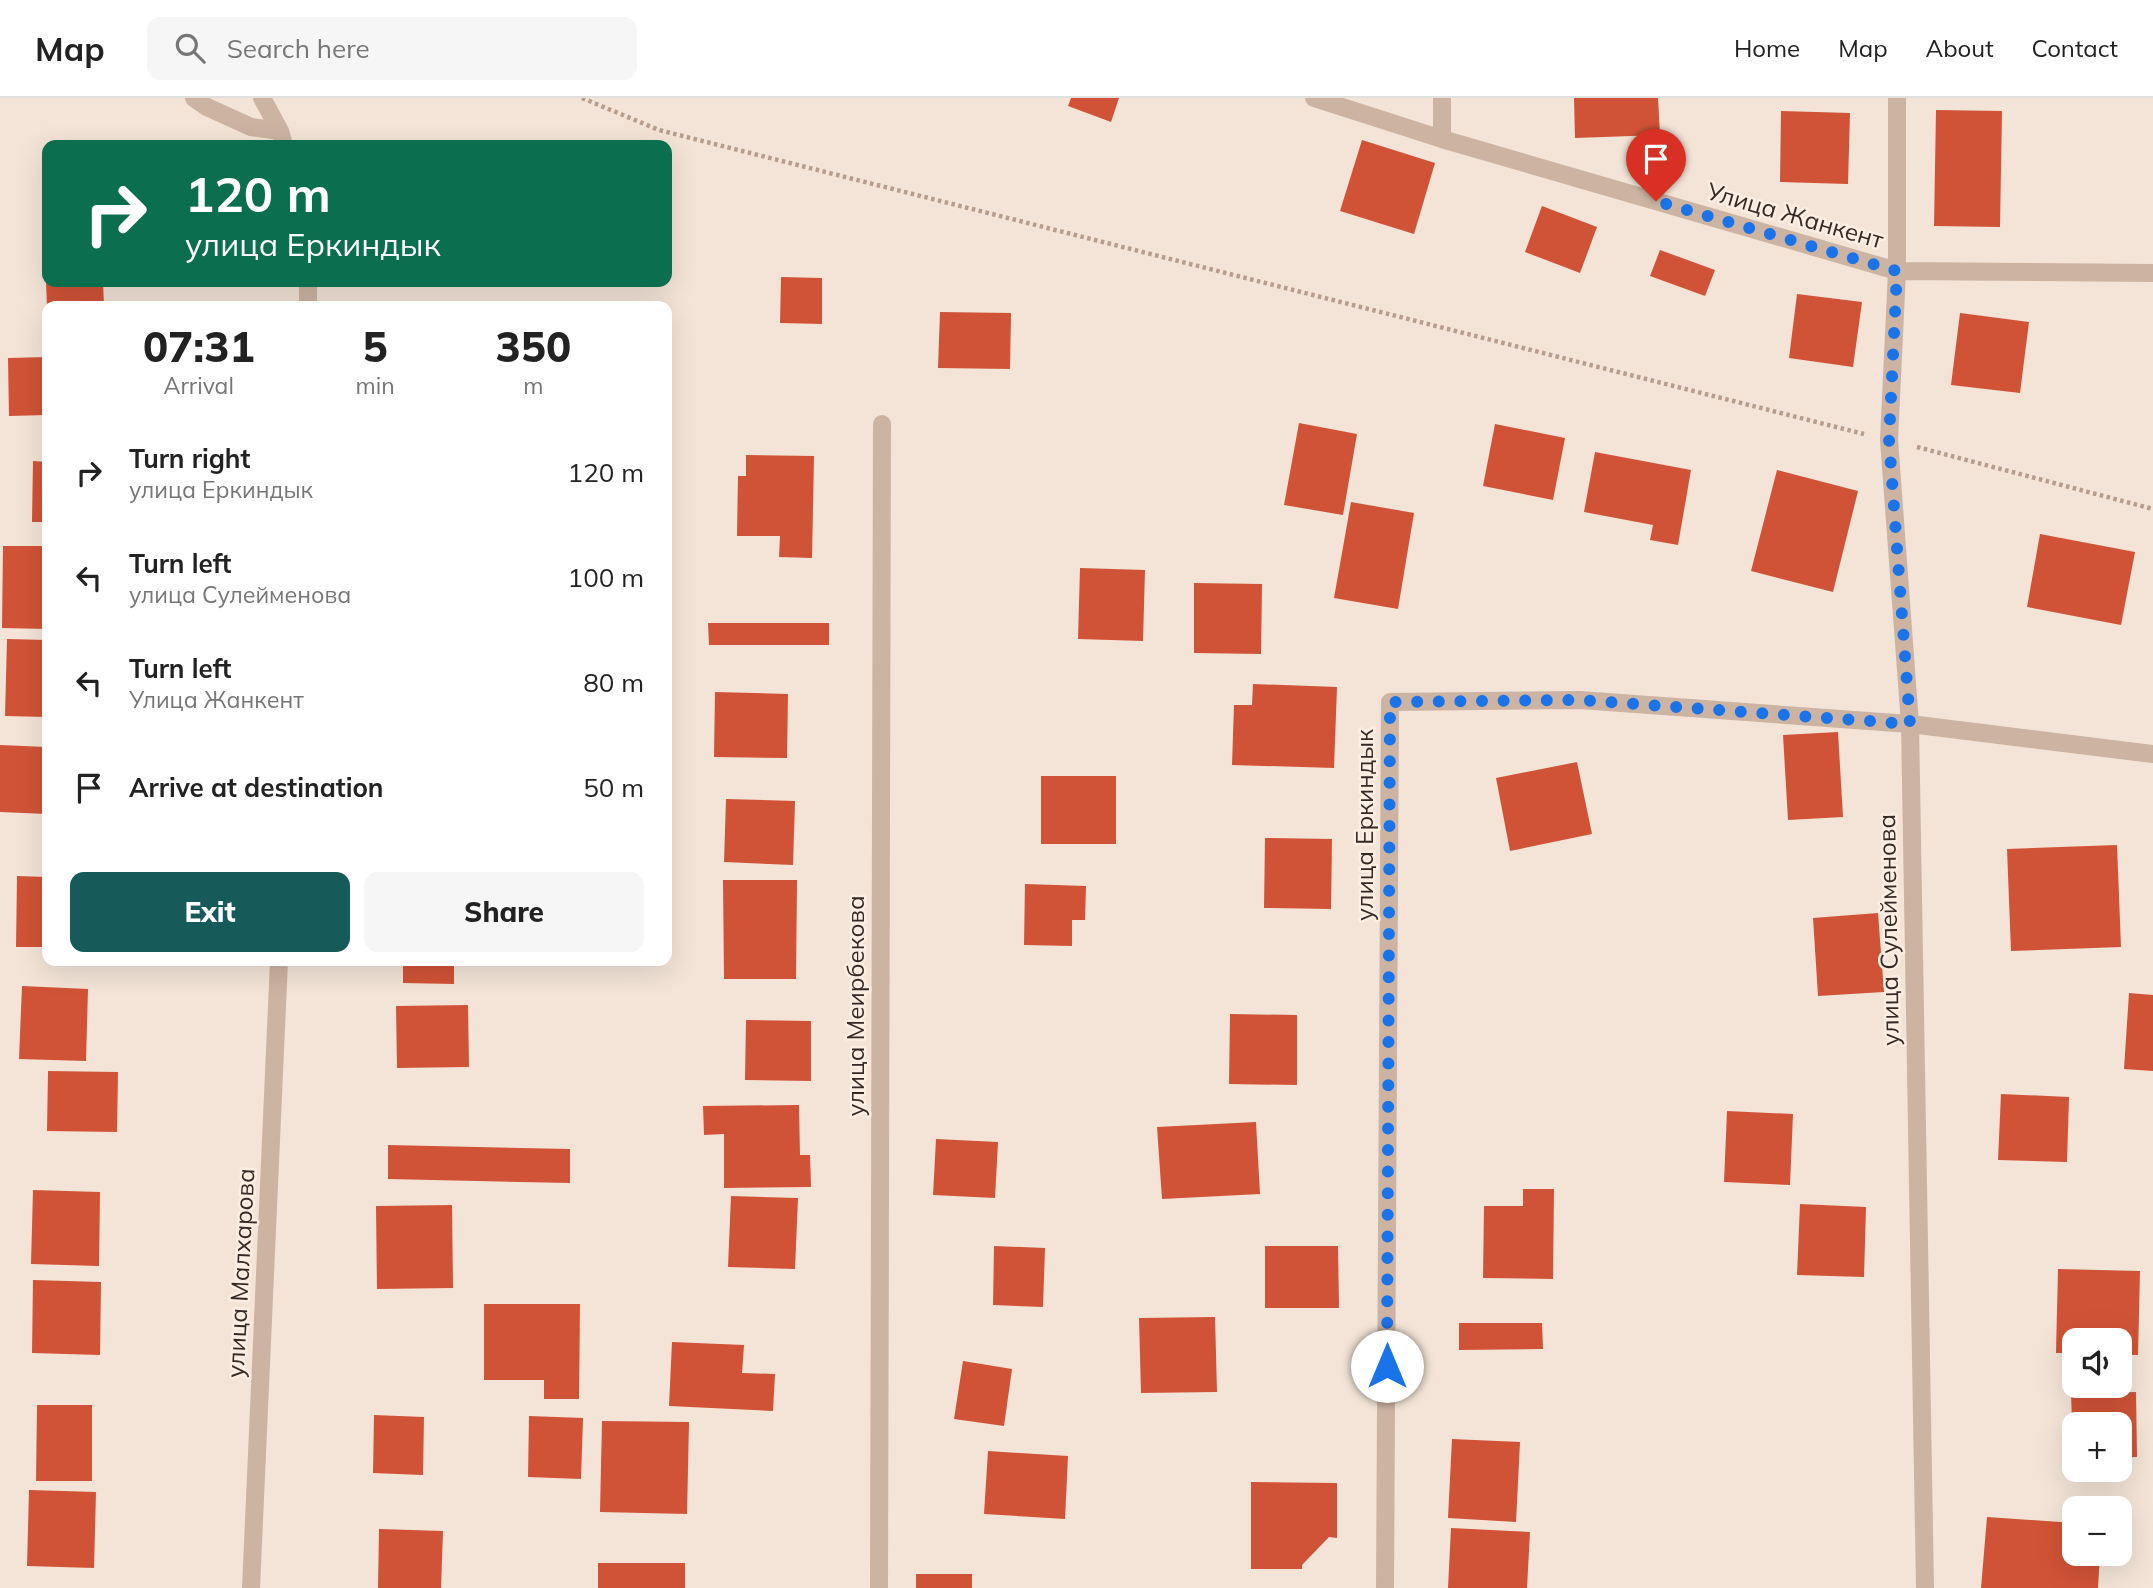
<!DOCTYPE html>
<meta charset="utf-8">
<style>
body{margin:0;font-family:Mulish,sans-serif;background:#f6f6f6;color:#222;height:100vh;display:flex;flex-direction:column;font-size:26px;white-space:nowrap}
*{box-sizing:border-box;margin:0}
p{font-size:23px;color:#767676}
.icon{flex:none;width:38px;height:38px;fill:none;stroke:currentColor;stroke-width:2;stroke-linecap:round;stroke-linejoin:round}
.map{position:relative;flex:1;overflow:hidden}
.drawer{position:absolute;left:42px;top:203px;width:630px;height:665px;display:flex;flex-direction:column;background:#fff;border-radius:14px;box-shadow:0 7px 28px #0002}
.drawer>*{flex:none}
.top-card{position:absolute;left:42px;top:42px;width:630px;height:147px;border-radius:14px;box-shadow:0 7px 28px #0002;background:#0b6e4f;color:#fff;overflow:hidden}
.buttons{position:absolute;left:2062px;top:1230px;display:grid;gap:14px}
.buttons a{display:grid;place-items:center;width:70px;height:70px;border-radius:14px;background:#fff;box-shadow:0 7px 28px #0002;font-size:35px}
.pin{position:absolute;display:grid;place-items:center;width:60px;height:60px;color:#fff;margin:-72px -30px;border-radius:50% 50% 50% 0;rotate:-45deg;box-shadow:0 0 7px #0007}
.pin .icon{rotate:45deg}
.me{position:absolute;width:77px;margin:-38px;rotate:0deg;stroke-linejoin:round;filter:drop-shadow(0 0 5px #0008)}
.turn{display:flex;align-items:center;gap:24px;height:147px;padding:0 28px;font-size:32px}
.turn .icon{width:91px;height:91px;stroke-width:2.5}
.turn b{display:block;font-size:49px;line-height:60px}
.eta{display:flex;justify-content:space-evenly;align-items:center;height:119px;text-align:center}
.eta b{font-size:42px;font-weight:800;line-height:49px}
.cta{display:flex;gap:14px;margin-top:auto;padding:14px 28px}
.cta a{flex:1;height:80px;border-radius:14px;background:#175a5a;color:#fff;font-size:28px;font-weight:800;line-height:80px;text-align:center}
.cta a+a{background:#f6f6f6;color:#222}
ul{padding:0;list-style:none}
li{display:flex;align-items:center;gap:21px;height:105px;padding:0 28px}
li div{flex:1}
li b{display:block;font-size:26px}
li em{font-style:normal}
header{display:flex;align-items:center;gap:42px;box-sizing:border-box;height:98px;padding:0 35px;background:#fff;border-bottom:2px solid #e0e0e0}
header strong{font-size:33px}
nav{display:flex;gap:38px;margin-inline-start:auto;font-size:24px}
.search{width:490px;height:63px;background:#f6f6f6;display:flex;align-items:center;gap:18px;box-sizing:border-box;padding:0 24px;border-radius:14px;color:#767676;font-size:26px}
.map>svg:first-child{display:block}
.building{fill:#d15337}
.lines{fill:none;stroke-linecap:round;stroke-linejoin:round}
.path{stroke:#b89c8c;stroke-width:4.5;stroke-dasharray:3.5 3.5;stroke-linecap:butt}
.minor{stroke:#ccb3a2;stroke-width:18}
.route{stroke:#1a73e8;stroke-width:12;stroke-dasharray:0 21.6}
.labels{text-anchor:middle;stroke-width:5;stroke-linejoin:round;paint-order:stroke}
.street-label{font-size:24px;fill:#362925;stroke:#fbeee3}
</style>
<header>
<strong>Map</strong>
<div class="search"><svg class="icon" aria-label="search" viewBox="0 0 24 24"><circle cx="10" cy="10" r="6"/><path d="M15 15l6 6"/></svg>Search here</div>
<nav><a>Home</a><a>Map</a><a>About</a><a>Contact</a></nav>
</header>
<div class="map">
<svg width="2153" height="1490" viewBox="0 0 2153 1490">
<rect width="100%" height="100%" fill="#f3e4d7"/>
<path class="building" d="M1071,0h48l-8,24 -43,-16z
M1574,0h84l2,37 -85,3z
M1936,12l66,1 -2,116 -66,-1z
M1781,13l69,2 -2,71 -68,-2z
M1362,42l73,23 -21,71 -74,-23z
M1542,108l55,21 -17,46 -55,-21z
M1660,152l55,20 -10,26 -55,-20z
M781,179l41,1v46l-42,-1z
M46,184h57l1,24h-57z
M1797,196l65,8 -9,65 -64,-9z
M940,214l71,1 -1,56 -72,-1z
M1960,215l69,9 -9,71 -69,-8z
M47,259v58l-38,1 -1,-58z
M1299,325l58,11 -14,81 -59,-10z
M1495,326l70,14 -12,62 -70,-14z
M1595,354l96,18 -13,75 -28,-5 3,-15 -69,-13z
M746,357l68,1 -2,102 -33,-1 1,-21h-43l1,-60h8z
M33,363l14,1v60h-15z
M1777,372l81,21 -25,101 -82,-21z
M1351,404l63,11 -16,96 -64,-11z
M2040,436l95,18 -14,73 -94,-18z
M3,448h44v83l-45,-1z
M1080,470l65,2 -2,71 -65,-2z
M1194,485l68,1 -1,70 -67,-1z
M708,525h121v22h-120z
M7,541l40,1v77l-42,-1z
M1253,586l84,3 -3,81 -102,-3 2,-60h18z
M715,594l73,2 -1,64 -73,-1z
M1838,634l5,85 -55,3 -5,-85z
M0,647l47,2v67l-47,-2z
M1577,664l15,72 -82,17 -14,-73z
M1041,678h75v68h-75z
M726,701l69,2 -2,64 -69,-3z
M1265,740l67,1 -1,70 -67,-1z
M2117,747l4,102 -110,4 -4,-102z
M17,778l30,1v70h-31z
M723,782h74l-1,99h-72z
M1025,786l61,2 -1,34h-13v26l-48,-1z
M1878,815l6,79 -66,4 -5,-78z
M403,863h51v23l-51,-1z
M22,888l66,3 -2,72 -67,-2z
M2129,895l24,2v76l-29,-2z
M468,907l1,62 -72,1 -1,-62z
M1230,916l67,1v70l-68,-1z
M746,922l65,1v60l-66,-1z
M48,973l70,1 -1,60 -70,-1z
M2001,996l68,3 -2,65 -69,-2z
M799,1007l1,50h10l1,32 -87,1v-54l-20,1 -1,-29z
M1727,1013l66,3 -3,71 -66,-3z
M1256,1024l4,72 -98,5 -5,-72z
M936,1041l62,3 -3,56 -62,-3z
M388,1047l182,4v34l-182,-4z
M1523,1091h31l-1,90 -70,-1 1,-72h39z
M33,1092l67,2 -1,74 -68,-2z
M731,1098l67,2 -3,71 -67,-2z
M1800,1106l66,3 -2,70 -67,-2z
M452,1107l1,83 -76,1 -1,-83z
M994,1148l51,2 -2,59 -50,-2z
M1265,1148h73l1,62h-74z
M2058,1171l82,2 -2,84h-19v-15h-45v13h-18z
M33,1182l68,2 -1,73 -68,-2z
M484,1206h96l-1,95h-35v-19h-60z
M1215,1219l2,75 -76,1 -2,-75z
M1459,1225h83l1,26 -84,1z
M672,1244l72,3 -2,28 33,1 -2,37 -104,-5z
M963,1263l49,8 -8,57 -50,-7z
M2136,1294l1,65h-18v-33h-47l-1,-31z
M37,1307h55v76h-56z
M374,1317l50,2 -1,58 -50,-2z
M529,1318l54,2 -2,61 -53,-2z
M602,1323l87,1 -2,92 -87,-2z
M1452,1341l68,3 -4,80 -68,-4z
M988,1353l80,5 -3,63 -81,-5z
M1251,1384l86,1v55l-8,-1 -27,28v4h-51z
M29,1392l67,2 -2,76 -67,-2z
M1987,1419l87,6v31h26l-2,34h-117z
M1451,1430l79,4 -3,56h-79z
M379,1431l64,2 -2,57h-63z
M598,1465h87v25h-87z
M916,1476h56v14h-56z"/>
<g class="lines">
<path class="path" d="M582,0l77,32 1205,304
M1917,349l236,62"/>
<path class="minor" d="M194,0l13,9 44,20 29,4
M262,0l18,33 4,14
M1314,0l128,41 455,132 256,2
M1897,0v173l-8,169 21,284 15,864
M1442,41v-41
M308,208v-24
M251,1490l28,-627
M879,1490l3,-1164
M1385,1490l5,-886 190,-2 330,24 243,30"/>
</g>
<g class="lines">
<path class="route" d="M1387,1268l3,-664 190,-2 330,24 -21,-284 8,-169 -241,-70"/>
</g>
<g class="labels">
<g class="street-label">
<text transform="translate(1795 118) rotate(16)" y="8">Улица Жанкент</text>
<text transform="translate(1365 727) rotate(-90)" y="8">улица Еркиндык</text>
<text transform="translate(1889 832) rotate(-91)" y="8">улица Сулейменова</text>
<text transform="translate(856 908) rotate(-90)" y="8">улица Меирбекова</text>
<text transform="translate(241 1175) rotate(-87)" y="8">улица Малхарова</text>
</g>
</g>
</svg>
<div class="buttons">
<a><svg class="icon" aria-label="sound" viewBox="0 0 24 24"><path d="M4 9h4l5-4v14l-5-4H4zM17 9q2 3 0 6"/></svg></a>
<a>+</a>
<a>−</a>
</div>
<div class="pin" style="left:1656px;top:103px;background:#d93025"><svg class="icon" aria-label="arrive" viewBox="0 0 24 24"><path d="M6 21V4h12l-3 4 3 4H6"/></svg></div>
<svg class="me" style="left:1387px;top:1268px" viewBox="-20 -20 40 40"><circle r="19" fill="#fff"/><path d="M0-13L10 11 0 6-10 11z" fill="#1a73e8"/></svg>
<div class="top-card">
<div class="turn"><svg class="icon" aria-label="right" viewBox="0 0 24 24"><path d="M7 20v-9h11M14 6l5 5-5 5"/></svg><div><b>120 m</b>улица Еркиндык</div></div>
</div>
<section class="drawer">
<div class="eta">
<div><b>07:31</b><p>Arrival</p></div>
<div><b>5</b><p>min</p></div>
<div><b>350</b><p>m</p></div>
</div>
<ul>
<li><svg class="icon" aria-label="right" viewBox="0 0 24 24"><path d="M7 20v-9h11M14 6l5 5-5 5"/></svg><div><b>Turn right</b><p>улица Еркиндык</p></div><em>120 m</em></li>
<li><svg class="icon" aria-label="left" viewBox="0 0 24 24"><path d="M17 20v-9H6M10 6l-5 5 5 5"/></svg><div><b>Turn left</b><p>улица Сулейменова</p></div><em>100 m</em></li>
<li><svg class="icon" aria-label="left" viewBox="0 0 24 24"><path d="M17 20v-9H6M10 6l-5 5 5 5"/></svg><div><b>Turn left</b><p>Улица Жанкент</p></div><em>80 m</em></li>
<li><svg class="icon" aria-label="arrive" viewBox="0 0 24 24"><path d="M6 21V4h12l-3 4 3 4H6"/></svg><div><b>Arrive at destination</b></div><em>50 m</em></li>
</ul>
<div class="cta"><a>Exit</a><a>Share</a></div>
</section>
</div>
